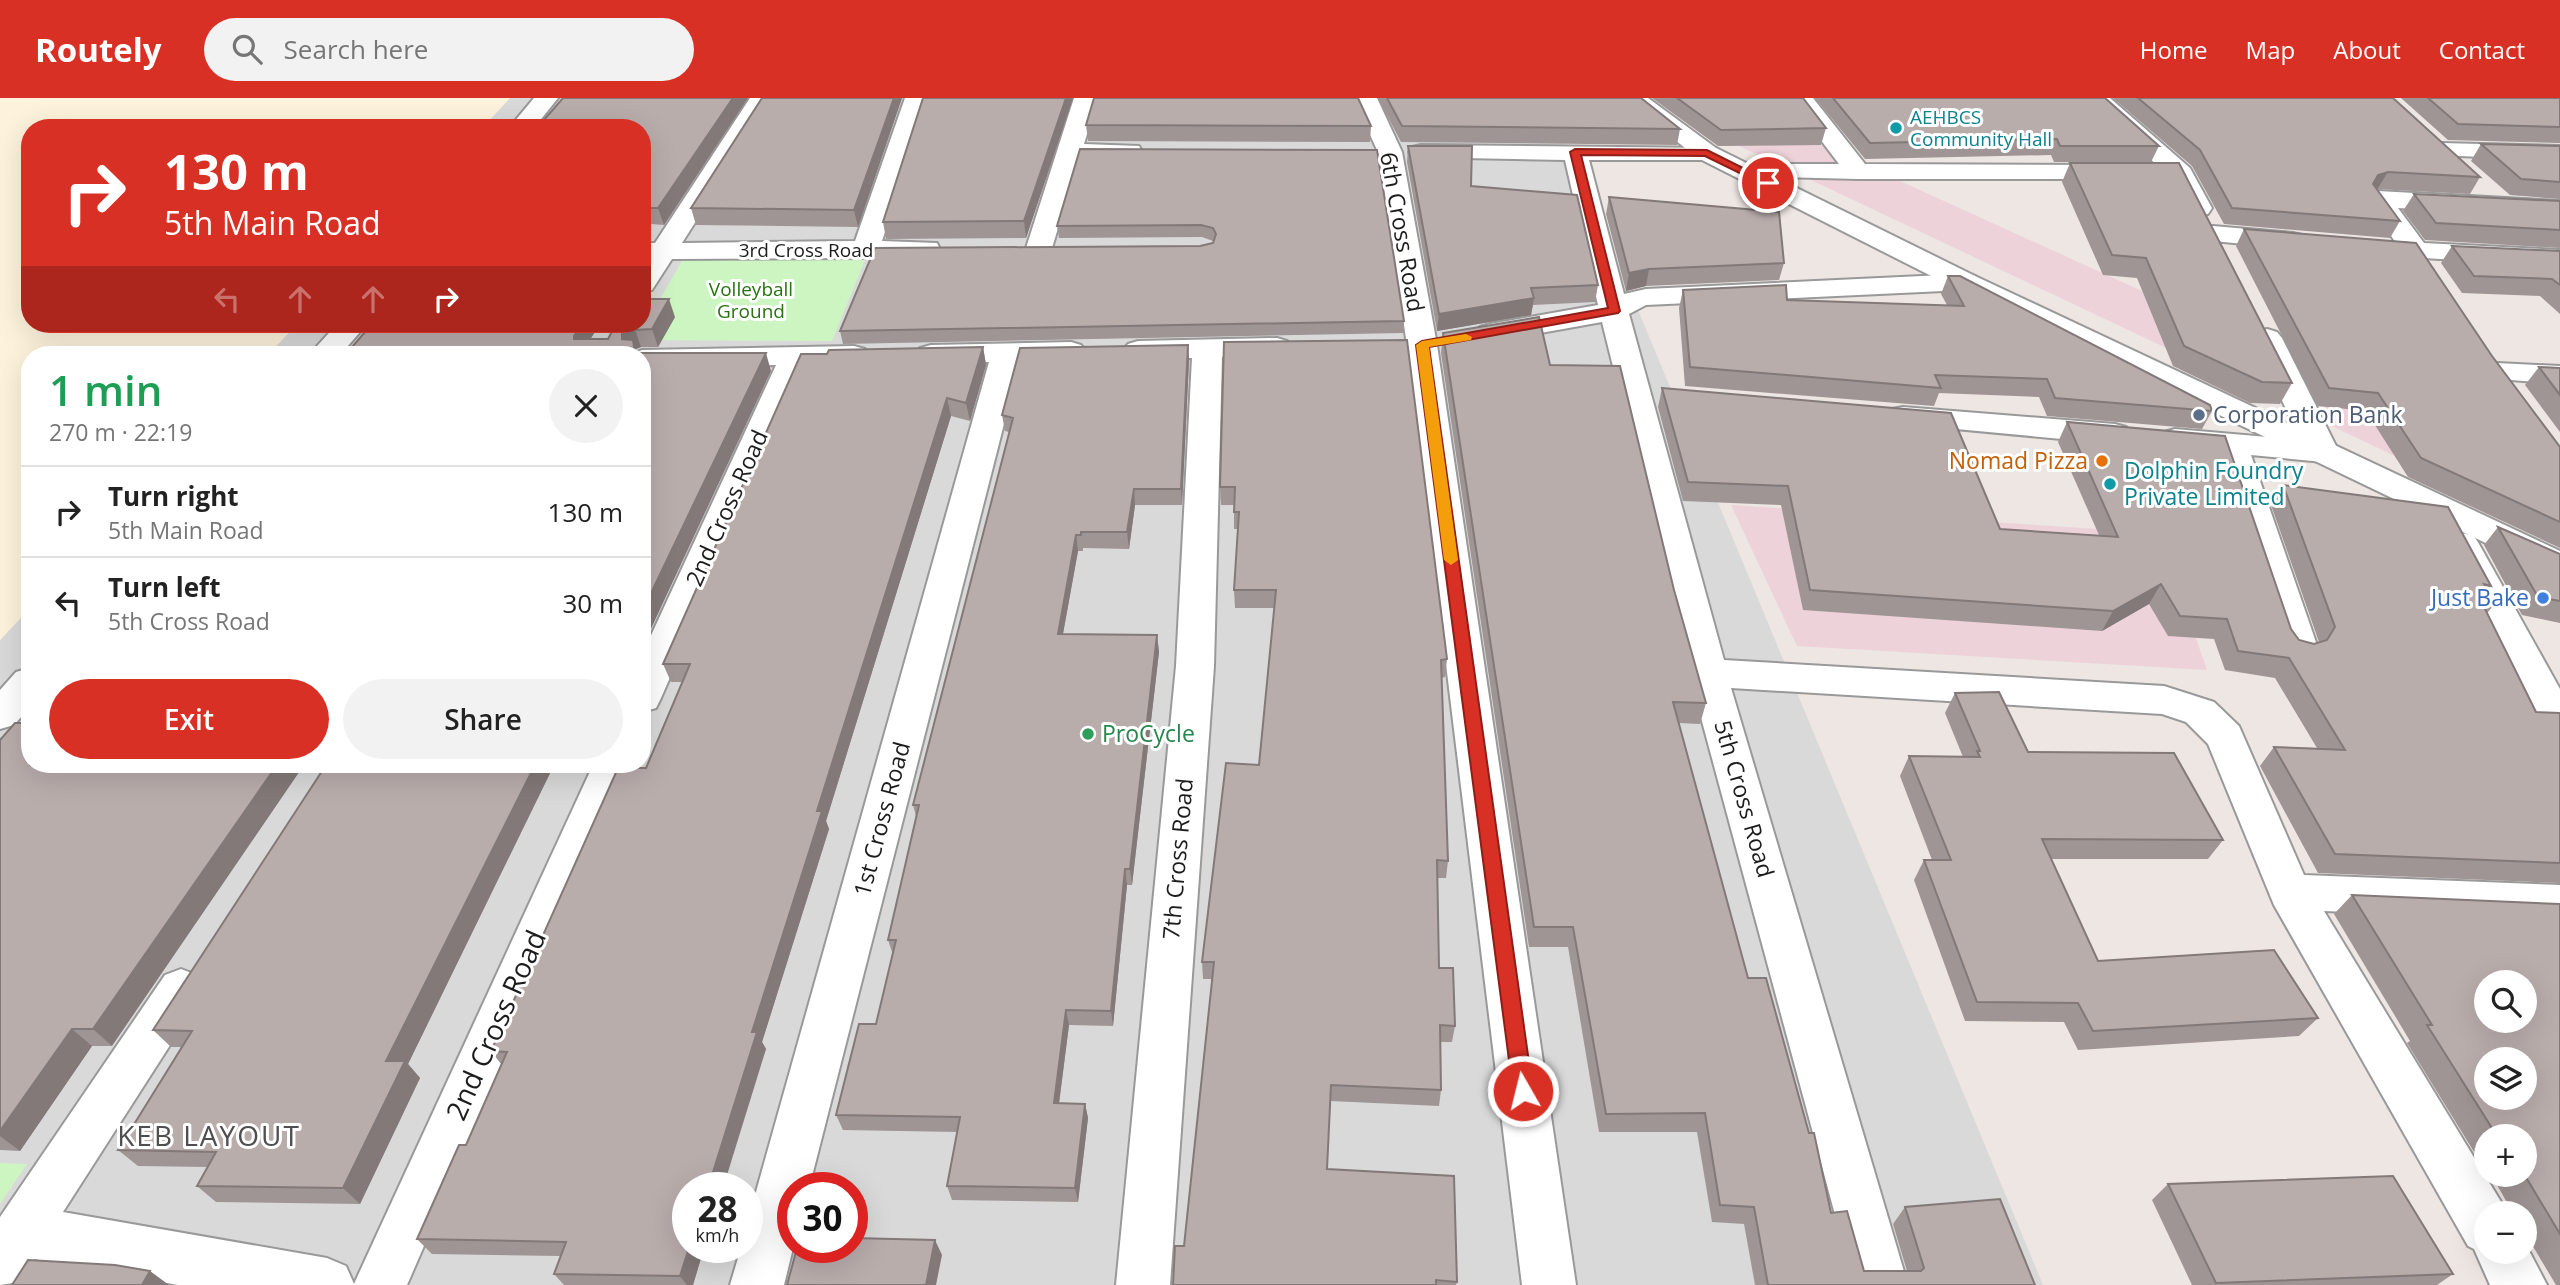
<!DOCTYPE html>
<meta charset="utf-8">
<style>
body{margin:0;font-family:"Open Sans",sans-serif;background:#f2f2f2;color:#222;height:100vh;display:flex;flex-direction:column;font-size:26px;white-space:nowrap}
*{box-sizing:border-box;margin:0}
p{font-size:23px;color:#767676}
.icon{flex:none;width:38px;height:38px;fill:none;stroke:currentColor;stroke-width:2;stroke-linecap:round;stroke-linejoin:round}
.map{position:relative;flex:1;overflow:hidden}
.side{position:absolute;left:21px;top:248px;width:630px;height:427px;display:flex;flex-direction:column;background:#fff;border-radius:28px;box-shadow:0 7px 28px #0002}
.side>*{flex:none}
.guide{position:absolute;left:21px;top:21px;width:630px;height:214px;border-radius:28px;box-shadow:0 7px 28px #0002;background:#d93025;color:#fff;overflow:hidden}
.tools{position:absolute;left:2474px;top:872px;display:grid;gap:14px}
.tools a{display:grid;place-items:center;width:63px;height:63px;border-radius:50%;background:#fff;box-shadow:0 7px 28px #0002;font-size:35px}
.speed{position:absolute;left:672px;top:1074px;display:flex;gap:14px;font-size:35px;font-weight:700;text-align:center}
.speed>*{display:grid;place-content:center;width:91px;height:91px;border-radius:50%;background:#fff;box-shadow:0 7px 28px #0002;line-height:1}
.speed small{font-size:18px;font-weight:400}
.speed .limit{border:10px solid #d22;background:#fff;color:#111}
.pin{position:absolute;display:grid;place-items:center;width:60px;height:60px;color:#fff;margin:-30px;border:4px solid #fff;border-radius:50%;box-shadow:0 2px 7px #0007}
.me{position:absolute;width:77px;margin:-38px;rotate:352deg;stroke-linejoin:round;filter:drop-shadow(0 0 5px #0008)}
.turn{display:flex;align-items:center;gap:24px;height:147px;padding:0 28px;font-size:32px}
.turn .icon{width:91px;height:91px;stroke-width:2.5}
.turn b{display:block;font-size:49px;line-height:60px}
.lanes{display:flex;align-items:center;height:66px;padding:0 28px;background:#0003;justify-content:center;gap:35px;direction:ltr}
.lanes .off{opacity:.35}
.round{display:grid;place-items:center;flex:none;width:74px;height:74px;border-radius:37px;background:#f2f2f2}
.summary{display:flex;align-items:center;justify-content:space-between;height:119px;padding:0 28px}
h1{font-size:42px;font-weight:600;line-height:52px;color:#1e9e55}
.action{display:flex;gap:14px;margin-top:auto;padding:14px 28px}
.action a{flex:1;height:80px;border-radius:42px;background:#d93025;color:#fff;font-size:28px;font-weight:600;line-height:80px;text-align:center}
.action a+a{background:#f2f2f2;color:#222}
ul{padding:0;list-style:none}
li{display:flex;align-items:center;gap:21px;height:91px;padding:0 28px;border-top:2px solid #e0e0e0}
li div{flex:1}
li b{display:block;font-size:26px}
li em{font-style:normal}
header{display:flex;align-items:center;gap:42px;box-sizing:border-box;height:98px;padding:0 35px;background:#d93025;color:#fff}
header strong{font-size:33px}
nav{display:flex;gap:38px;margin-inline-start:auto;font-size:24px}
.search{width:490px;height:63px;background:#f2f2f2;display:flex;align-items:center;gap:18px;box-sizing:border-box;padding:0 24px;border-radius:38px;color:#767676;font-size:26px}
.map>svg:first-child{display:block}
.residential{fill:#dad9da;fill-rule:evenodd}
.commercial{fill:#edd2da}
.education{fill:#fdf3dc}
.park{fill:#cdf5c1}
.lines{fill:none;stroke-linecap:round;stroke-linejoin:round}
.minor-casing{stroke:#999;stroke-width:4}
.tertiary-casing{stroke:#999;stroke-width:4}
.minor{fill:#fff;fill-rule:evenodd}
.tertiary{fill:#fff;fill-rule:evenodd}
.wall{fill:#9f9594}
.shaded-wall{fill:#827978}
.building{fill:#b9adac;stroke:#827978;stroke-width:2;fill-rule:evenodd}
.route{fill:#d93025;stroke:#8d1f18;stroke-width:2}
.slow{fill:#f59e0b}
.culture-dot{fill:#0f9aa8;stroke:#fff;stroke-width:2.5}
.service-dot{fill:#5c6f8a;stroke:#fff;stroke-width:2.5}
.food-dot{fill:#e8710a;stroke:#fff;stroke-width:2.5}
.shop-dot{fill:#3f7fe0;stroke:#fff;stroke-width:2.5}
.leisure-dot{fill:#2e9e5b;stroke:#fff;stroke-width:2.5}
.labels{text-anchor:middle;stroke-width:6;stroke-linejoin:round;paint-order:stroke}
.far-culture-label{font-size:19px;fill:#0d838f;stroke:#fff;text-anchor:start}
.far-street-label{font-size:19px;fill:#1c1c1c;stroke:#fff}
.far-park-label{font-size:19px;fill:#287212;stroke:#fff}
.street-label{font-size:23px;fill:#1c1c1c;stroke:#fff}
.service-label{font-size:23px;fill:#4e5e75;stroke:#fff;text-anchor:start}
.food-label{font-size:23px;fill:#c56008;stroke:#fff;text-anchor:end}
.culture-label{font-size:23px;fill:#0d838f;stroke:#fff;text-anchor:start}
.shop-label{font-size:23px;fill:#366cbe;stroke:#fff;text-anchor:end}
.leisure-label{font-size:23px;fill:#27864d;stroke:#fff;text-anchor:start}
.near-street-label{font-size:28px;fill:#1c1c1c;stroke:#fff}
.near-neighbourhood-label{font-size:28px;letter-spacing:2px;fill:#4f4f4f;stroke:#fff}
</style>
<header>
<strong>Routely</strong>
<div class="search"><svg class="icon" aria-label="search" viewBox="0 0 24 24"><circle cx="10" cy="10" r="6"/><path d="M15 15l6 6"/></svg>Search here</div>
<nav><a>Home</a><a>Map</a><a>About</a><a>Contact</a></nav>
</header>
<div class="map">
<svg width="2560" height="1187" viewBox="0 0 2560 1187">
<rect width="100%" height="100%" fill="#ede6e3"/>
<path class="residential" d="M510,0h1005l49,43 57,128 422,1016h-2043v-645l30,-32v157h612v-410h-374l29,-31h345v-196h-160zM688,1090h59v60h-59zM793,1090h59v60h-59z"/>
<path class="commercial" d="M1788,32l721,328 -40,33 -732,-346z
M1731,407l428,28 48,137 -410,-24z"/>
<path class="education" d="M0,0h510l-28,30h-452v196h267l-29,31h-238v253l-30,32z"/>
<path class="park" d="M683,161l182,1 -33,81 -195,-1z
M0,1065l27,1 -27,40z"/>
<g class="lines">
<defs>
<path id="minor" d="M534,0h24l-24,30h-25z
M750,0h24l-92,145 173,-2 50,-143h24l-47,143 55,2 3,6 -3,6 -71,3 -194,1 -20,31 -10,2 2,-33h-2v-16h13z
M1074,0h24l-14,46 55,2 3,5 -3,5 -60,2 -27,90 -3,6 -10,2 -10,-2 -3,-6z
M1353,0h24l25,54 35,193 139,940h-54l-115,-940 -29,-193z
M1789,0h24l52,66 254,1 9,2 3,5 -3,5 -9,2h-261l-124,-3 -3,-5 3,-5 9,-2h96z
M2084,0h26l80,70 22,40 -4,6 -9,2 -9,-2 -20,-37z
M2441,45l119,3v14l-128,-5 -3,-5 3,-5z
M1421,47l295,3 3,5 -3,5 -9,2h-118l35,134 22,-5 319,-15 10,2 4,6 -4,6 -10,2 -319,15 -17,9 95,346 440,26 50,16 25,24 65,149 256,10v36l-236,-10 182,299 1,3h-20v38h38v-8l22,42h-57l-16,-36 -6,-3 -194,-341 -66,-161 -22,-22 -24,-8 -431,-26 177,597h-54l-165,-612 -87,-351 -112,20 -10,-3 -5,-6 5,-6 10,-3 108,-19 -33,-145 -153,-3 -3,-5 3,-5z
M2378,93l182,10v16l-162,-9 26,35 136,7v16l-154,-9 -41,-58 4,-5z
M2213,128l80,7 9,2 4,6 -4,6 -9,2 -89,-9 -4,-6 4,-6z
M337,226h30l-27,31h-31z
M2267,231l10,3 5,6 57,114 -5,7 -11,3 -72,-7 67,193 -6,9 -13,4 -13,-4 -6,-9 -62,-196 -54,-6 -5,-7 5,-7 11,-3 126,11 -49,-102 5,-6z
M1277,240l10,3 5,6 -5,6 -65,4 -8,309 -44,619h-54l60,-619 16,-308 -54,1 -10,-3 -5,-6 5,-6 10,-3z
M1071,244l10,3 5,6 -5,6 -61,4 -211,827h-16v60l-9,37h-54l11,-37h6v-24l242,-862 -58,1 -11,-3 -4,-6 4,-6 11,-3z
M854,248l11,3 4,6 -4,6 -59,4 -145,333 -5,10 -14,4v-57l134,-290 -134,3v-13h-12l12,-5z
M2497,265l63,3v18l-74,-6 -4,-6 4,-6z
M1903,309l212,17 11,3 5,7 -5,7 -11,3 -223,-21 -5,-7 5,-7z
M2462,435l12,3 5,8 81,145v50l-14,-4 -101,-191 5,-8z
M30,570v39l-16,18 -14,4v-39l16,-18z
M593,667h40l-226,520h-229l-144,-26 -15,23 -19,3v-68l165,-242 16,-6 16,6 7,14 -7,14 -134,209 264,46 19,8 8,18z"/>
<path id="tertiary" d="M1621,0h27l68,50 259,128 585,275v26l-12,-4 -593,-285 -257,-130z"/>
</defs>
<use href="#minor" class="minor-casing"/>
<use href="#tertiary" class="tertiary-casing"/>
<use href="#minor" class="minor"/>
<use href="#tertiary" class="tertiary"/>
</g>
<path class="wall" d="M748,0l-84,127 -13,-1 -9,14v-110z
M762,0h140l-44,129 -162,-2 -5,-17z
M923,0h150l-47,140 -140,1 -3,-17z
M1378,0h263l39,31 -3,16 -276,-3z
M1652,0h151l23,30 -5,17 -103,1z
M1815,0h290l54,48 -8,16h-97l-3,-7 -186,4z
M2113,0h280l87,79 -10,17 -94,-5 24,32 -10,17 -166,-14 -32,-58z
M2401,0h159v45l-112,-3z
M1086,27l285,1 -1,16 -282,-1z
M2481,46l79,2v53l-50,-4 -39,-34z
M1408,48l63,40 127,99 -3,17 -62,3 -2,10 -94,16 -30,-169z
M1080,51l324,172 -1,12 -560,11 -3,-13 373,-88v-2l-11,-4 -143,1 -2,-12z
M2070,65l222,220 -12,21 -30,-1 -77,-37 -36,-88 -34,-3 -41,-93z
M2414,96l146,7v47l-135,-8 -22,-29z
M1609,99l175,66 -5,17 -133,6 -20,5 -20,-77z
M2244,131l248,127 68,91v101l-152,-71 -42,-66 -48,-5 -82,-160z
M2452,148l108,5v63l-20,-18 -78,-3 -21,-30z
M1948,178l264,135 -10,18 -155,-13 -8,-19 -100,-4 -5,13 -249,-20 -6,-78 4,-18 104,10 160,5 -6,-11z
M675,219l-17,30h-17l-5,2 2,4 133,18 -399,-47h228l-10,15h18z
M1443,235l107,32 124,225 32,113 -6,21 -21,-1 69,255 83,235 33,58h43l-14,-47 12,-17 130,78h-280l-11,-61 -32,-2 -15,-90h-98l-31,-185h-39l-88,-594z
M1224,244l223,317 -2,18 -4,1 7,183 -2,17h-9l2,90 16,58 -3,16h-11v48l-2,16 -109,-5 -3,68 130,113 -1,3h-283l11,-39 28,-267h-9l-1,-17 57,-197 15,-157h-39l-1,-18 4,-61h-4v-24h-13l-1,-18z
M1188,247l1,16 -7,144h-47l-6,44 -46,-1v3h-5l-15,83 94,1 2,17 -27,233h-5l-14,141 -44,-1 -10,79h26l3,14 -10,84 -126,-2 -5,-14 10,-54 -114,-2 -7,-15 40,-91 17,-69 -5,-15 28,-124 -3,-11 96,-373 -4,-1 -3,-16z
M983,249l3,18 -16,56 -19,-5 -125,405 3,8 -67,213 4,7 -78,199h16l-11,37h-129l-10,-11 6,-18 -128,-2 -15,-15 49,-94 35,-81 -10,-13 155,-283 37,-86h-12l-8,-18 164,-310z
M2539,269l21,1v64l-35,-47z
M1662,290l338,141 99,6 -41,-93 9,-20 224,207 8,11 15,4 5,-2 -48,-137 12,-20 208,101 -4,4 8,14 -8,9 49,99 24,1v170l-242,-10 -58,-107 14,-19 43,1 -42,-70 -50,-8 -11,-31 -46,-3 -19,-32 -47,27 -299,-21 -22,-105 -98,-4 -25,-94z
M2498,429l62,27v69l-38,-8 -38,-70z
M1955,595l73,59 195,88 -15,19h-157l47,102 220,57 -19,18 -221,14 -14,-28 -99,-1 -51,-141 10,-20h8l-32,-84 9,-20 54,1 -18,-44z
M25,625l87,323h-20l-72,105 -20,-1v-410z
M326,667h228l-146,299 12,14 -60,126 -144,-2 -19,-16 10,-19 -69,-1 -20,-16 63,-103h-10l-18,-17z
M2352,797l208,9v381h-4l-31,-52v-20h-12l-16,-28h-3l-7,-11h38v-38h-38v37l-80,-130 3,-2 -76,-127z
M2168,1086l285,90 -16,11h-245l-40,-85z"/>
<path class="shaded-wall" d="M733,0h15l-84,127 -6,-17z
M894,0h8l-44,129 -4,-17z
M1066,0h7l-47,140 -2,-17z
M2388,74l-10,16 -10,4 10,-17z
M645,110l6,16 -9,14v-26z
M1649,171l-3,17 -20,5 3,-18z
M1534,200l-3,17 -94,16 2,-17z
M669,201l6,18 -17,30 -6,-18z
M582,226h18l-19,30 -7,-18z
M635,232l6,17 -5,2 2,6h-2l-14,-16v-5z
M1188,247l1,16 -7,144 -1,-16z
M983,249l3,18 -16,56 -4,-18z
M766,255l5,18 -129,277v-36z
M947,300l4,18 -125,405 3,8 -67,213 4,7 -43,139h-15l44,-156 65,-221z
M1134,391l1,16 -6,44 -2,-17z
M1076,437l2,16 -18,99 -2,-16z
M2161,486l-12,20 -47,27 11,-20z
M1157,537l2,17 -27,233 -2,-16z
M277,667h27l-192,281 -19,-17z
M535,667h19l-146,299 12,14 -60,126 -17,-16 43,-127z
M1125,771l2,16 -14,141 -2,-15z
M1066,912l3,15 -12,93 -3,-15z
M72,931l20,17 -72,105 -20,-15v-5z
M1085,1006l3,14 -10,84 -3,-14z
M935,1142l7,15 -6,30h-10z
M689,1150h15l-11,37h-6l-7,-9z
M150,1173l19,14h-27z"/>
<path class="building" d="M563,0h170l-75,110h-13l-3,4v-84h-105z
M762,0h132l-40,112 -163,-2z
M923,0h143l-42,123 -141,1z
M1094,0h264l13,28 -285,-1z
M1387,0h254l39,31 -278,-3z
M1677,0h126l23,30 -105,2z
M1833,0h272l54,48h-99l-3,-7 -187,4z
M2138,0h255l87,79 -92,-5 -10,3 -5,9 27,37 -168,-13 -32,-58z
M2428,0h132v29l-102,-3z
M2481,46l79,2v36l-39,-3z
M1408,48h64l-1,40 106,9 21,90 -67,3 3,10 -95,16z
M1080,51l297,1 27,171 -564,10 35,-83 325,-2 13,-3 3,-9 -3,-6 -12,-3 -144,1z
M2070,65h109l113,220 -30,-1 -78,-36 -38,-88 -34,-3z
M2414,96l146,7v29l-124,-7z
M1609,99l170,15 5,51 -135,6 -20,4z
M2244,131l172,14 76,113 68,91v75l-139,-64 -43,-65 -49,-5z
M2452,148l108,5v34l-8,-6 -78,-3z
M1948,178h12l250,129 2,6 -157,-13 -8,-19 -112,-4 6,13 -251,-21 -7,-77 103,-5 1,15 177,6z
M642,201h27l-17,30 -17,1 -13,4v5l11,1 2,13h131l-124,259v-257h-297l27,-31h210l-8,12v3h34l8,-15h26z
M1539,219l11,48 70,1 54,224 32,113 -33,-1 75,276h18l43,155h5l17,80 16,-2 17,60h57l3,-3 -19,-61 95,-8 35,86h-267l-14,-78 -34,-2 -15,-92 -99,1 -33,-187h-39l-91,-594z
M1407,242l40,319 -6,1 7,201 -11,-1 2,108h14l2,58 -15,-1 1,65 -110,-5 -4,84 127,7 3,106 -21,-2v5h-263l2,-39h9l30,-284h-12l24,-199 33,2 17,-175h-42l5,-78h-5l1,-25h-15l4,-145z
M1188,247l-7,144h-47l-7,43h-46v3h-5l-18,99 99,1 -27,234h-5l-14,142 -45,-1 -12,93 31,1 -10,84 -128,-2 13,-69 -124,-2 23,-91h17l20,-84h-8l31,-135h-6l100,-387 -11,-3 18,-67z
M983,249l-17,56 -19,-5 -130,413h5l-70,221h5l-49,156h-20v60h1l-9,28 -126,-2 12,-32 -149,-3 42,-94h7l41,-93 -16,-1 127,-283h28l44,-104h-27l138,-310h26l2,-4z
M2539,269l21,1v27z
M1662,290l289,25 49,116 118,8 -51,-115 158,14 66,193 8,11 15,4 13,-4 8,-13 -52,-142 165,22 43,79 -7,-2 11,20 -13,-1 54,109 24,1v150l-225,-9 -61,-107 71,3 -56,-92 -51,-7 -11,-32 -47,-3 -19,-32 -48,27 -303,-21 -22,-104 -100,-4z
M2498,429l62,27v47l-22,-4z
M1999,594l29,60 146,1 49,87 -181,-1 56,122 176,-11 44,68 -225,13 -15,-28 -101,-1 -53,-142h27l-42,-104 71,1 -3,-6h3l-25,-58z
M30,620v47h247l-184,264h-21l-72,102v-391l15,-17h10z
M326,667h209l-149,296h19l-62,127 -146,-2 19,-34 -98,-2 74,-119 -39,-1z
M2352,797l208,9v330l-36,-60h1v-38h-28l-70,-111h5zM2487,884h38v38h-38zM2487,961h38v38h-38z
M2393,1078l60,98 -237,9 -48,-99z
M852,1140l83,2 -9,45h-139l10,-37h55z
M28,1162l87,5 35,6 -8,14h-130z"/>
<path class="route" d="M1575,51l132,1 66,33 -9,2 -59,-29 -124,-1 39,156 -2,2 -189,34 104,744 -3,7 -7,3 -7,-3 -3,-7 -97,-746 6,-4 186,-33 -38,-156z"/>
<path class="slow" d="M1466,236l6,3 -1,3 -42,7 29,213 -7,5 -7,-5 -28,-215 6,-4z"/>
<g class="culture-dot">
<circle cx="1896" cy="30" r="7"/>
<circle cx="2110" cy="386" r="7"/>
</g>
<circle class="service-dot" cx="2199" cy="317" r="7"/>
<circle class="food-dot" cx="2102" cy="363" r="7"/>
<circle class="shop-dot" cx="2543" cy="500" r="7"/>
<circle class="leisure-dot" cx="1088" cy="636" r="7"/>
<g class="labels">
<g class="far-culture-label">
<text x="1910" y="26">AEHBCS<tspan x="1910" dy="22">Community Hall</tspan></text>
</g>
<g class="far-street-label">
<text x="806" y="159">3rd Cross Road</text>
</g>
<g class="far-park-label">
<text x="751" y="198">Volleyball<tspan x="751" dy="22">Ground</tspan></text>
</g>
<g class="street-label">
<text transform="translate(1402 134) rotate(80)" y="8">6th Cross Road</text>
<text transform="translate(727 410) rotate(-66)" y="8">2nd Cross Road</text>
<text transform="translate(1744 701) rotate(74)" y="8">5th Cross Road</text>
<text transform="translate(882 721) rotate(-75)" y="8">1st Cross Road</text>
<text transform="translate(1178 761) rotate(-85)" y="8">7th Cross Road</text>
</g>
<g class="service-label">
<text x="2213" y="325">Corporation Bank</text>
</g>
<g class="food-label">
<text x="2088" y="371">Nomad Pizza</text>
</g>
<g class="culture-label">
<text x="2124" y="381">Dolphin Foundry<tspan x="2124" dy="26">Private Limited</tspan></text>
</g>
<g class="shop-label">
<text x="2529" y="508">Just Bake</text>
</g>
<g class="leisure-label">
<text x="1102" y="644">ProCycle</text>
</g>
<g class="near-street-label">
<text transform="translate(496 927) rotate(-66)" y="10">2nd Cross Road</text>
</g>
<g class="near-neighbourhood-label">
<text x="209" y="1048">KEB LAYOUT</text>
</g>
</g>
</svg>
<div class="tools">
<a><svg class="icon" aria-label="search" viewBox="0 0 24 24"><circle cx="10" cy="10" r="6"/><path d="M15 15l6 6"/></svg></a>
<a><svg class="icon" aria-label="layers" viewBox="0 0 24 24"><path d="M12 4l9 5-9 5-9-5zM3 14l9 5 9-5"/></svg></a>
<a>+</a>
<a>−</a>
</div>
<div class="speed"><div>28<small>km/h</small></div><div class="limit">30</div></div>
<div class="pin" style="left:1768px;top:85px;background:#d93025"><svg class="icon" aria-label="arrive" viewBox="0 0 24 24"><path d="M6 21V4h12l-3 4 3 4H6"/></svg></div>
<svg class="me" style="left:1523px;top:993px" viewBox="-20 -20 40 40"><circle r="17" fill="#d93025" stroke="#fff" stroke-width="3"/><path d="M0-11L8 9 0 5-8 9z" fill="#fff"/></svg>
<div class="guide">
<div class="turn"><svg class="icon" aria-label="right" viewBox="0 0 24 24"><path d="M7 20v-9h11M14 6l5 5-5 5"/></svg><div><b>130 m</b>5th Main Road</div></div>
<div class="lanes"><svg class="icon off" aria-label="left" viewBox="0 0 24 24"><path d="M17 20v-9H6M10 6l-5 5 5 5"/></svg><svg class="icon off" aria-label="ahead" viewBox="0 0 24 24"><path d="M12 20V5M6 11l6-6 6 6"/></svg><svg class="icon off" aria-label="ahead" viewBox="0 0 24 24"><path d="M12 20V5M6 11l6-6 6 6"/></svg><svg class="icon" aria-label="right" viewBox="0 0 24 24"><path d="M7 20v-9h11M14 6l5 5-5 5"/></svg></div>
</div>
<section class="side">
<div class="summary"><div><h1>1 min</h1><p>270 m · 22:19</p></div><a class="round"><svg class="icon" aria-label="close" viewBox="0 0 24 24"><path d="M6 6l12 12M18 6L6 18"/></svg></a></div>
<ul>
<li><svg class="icon" aria-label="right" viewBox="0 0 24 24"><path d="M7 20v-9h11M14 6l5 5-5 5"/></svg><div><b>Turn right</b><p>5th Main Road</p></div><em>130 m</em></li>
<li><svg class="icon" aria-label="left" viewBox="0 0 24 24"><path d="M17 20v-9H6M10 6l-5 5 5 5"/></svg><div><b>Turn left</b><p>5th Cross Road</p></div><em>30 m</em></li>
</ul>
<div class="action"><a>Exit</a><a>Share</a></div>
</section>
</div>
